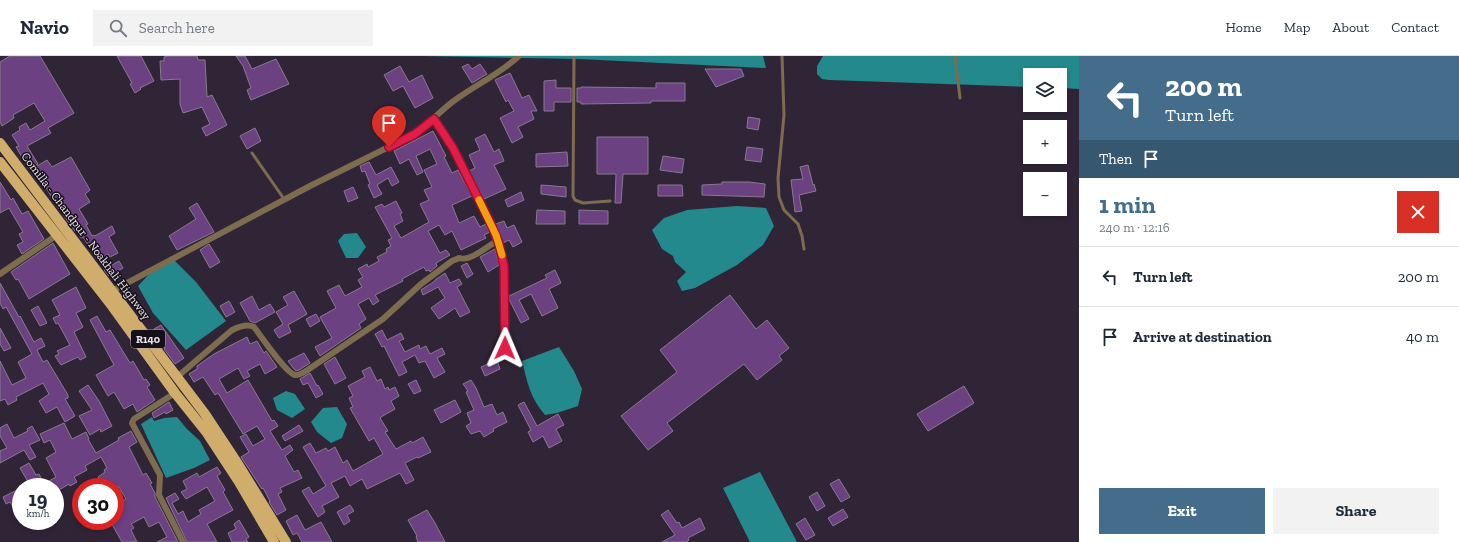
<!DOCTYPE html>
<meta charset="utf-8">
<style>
body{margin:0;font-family:"Zilla Slab",serif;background:#f2f2f3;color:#1f2937;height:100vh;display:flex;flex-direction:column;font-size:15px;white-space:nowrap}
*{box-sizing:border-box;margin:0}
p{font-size:13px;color:#747a83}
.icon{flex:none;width:22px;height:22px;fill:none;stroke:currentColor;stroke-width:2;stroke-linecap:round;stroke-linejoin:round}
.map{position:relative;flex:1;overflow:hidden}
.drawer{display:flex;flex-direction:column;background:#fff;width:380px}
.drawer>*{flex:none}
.banner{background:#446d8c;color:#fff;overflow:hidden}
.controls{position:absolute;left:1023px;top:12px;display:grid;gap:8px}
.controls a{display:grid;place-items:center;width:44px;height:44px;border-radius:0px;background:#fff;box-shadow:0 2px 6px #0003;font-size:20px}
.speed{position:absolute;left:12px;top:422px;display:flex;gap:8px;font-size:20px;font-weight:700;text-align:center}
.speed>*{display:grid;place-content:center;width:52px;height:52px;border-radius:50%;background:#fff;box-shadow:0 2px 6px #0003;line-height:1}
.speed small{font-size:10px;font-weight:400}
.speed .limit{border:6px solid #d22;background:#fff;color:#111}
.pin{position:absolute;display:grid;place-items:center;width:34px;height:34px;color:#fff;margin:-41px -17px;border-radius:50% 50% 50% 0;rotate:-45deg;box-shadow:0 0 4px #0007}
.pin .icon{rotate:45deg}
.me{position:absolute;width:44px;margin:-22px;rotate:1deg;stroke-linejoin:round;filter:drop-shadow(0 0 3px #0008)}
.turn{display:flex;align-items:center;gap:14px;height:84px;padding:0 20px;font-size:18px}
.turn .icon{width:52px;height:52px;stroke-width:2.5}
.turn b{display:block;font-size:28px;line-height:34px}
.then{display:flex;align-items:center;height:38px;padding:0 20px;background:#0003;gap:8px;font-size:15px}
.round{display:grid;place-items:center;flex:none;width:42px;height:42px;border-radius:0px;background:#f2f2f3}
.summary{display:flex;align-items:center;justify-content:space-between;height:68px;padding:0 20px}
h1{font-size:24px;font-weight:700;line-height:30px;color:#446d8c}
.button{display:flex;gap:8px;margin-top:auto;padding:8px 20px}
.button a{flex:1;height:46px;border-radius:0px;background:#446d8c;color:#fff;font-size:16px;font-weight:700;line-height:46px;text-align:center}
.button a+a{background:#f2f2f3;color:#1f2937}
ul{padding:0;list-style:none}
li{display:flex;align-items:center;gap:12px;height:60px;padding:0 20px;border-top:1px solid #e0e1e3}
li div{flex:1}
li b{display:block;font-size:15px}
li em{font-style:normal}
header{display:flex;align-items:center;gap:24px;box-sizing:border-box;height:56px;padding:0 20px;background:#fff;border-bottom:1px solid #e0e1e3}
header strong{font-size:19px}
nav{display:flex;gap:22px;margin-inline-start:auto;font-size:14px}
.search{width:280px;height:36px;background:#f2f2f3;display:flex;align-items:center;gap:10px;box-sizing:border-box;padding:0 14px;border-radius:0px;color:#747a83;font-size:15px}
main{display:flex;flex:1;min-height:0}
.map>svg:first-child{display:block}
.water{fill:#23898c}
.building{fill:#6c4181;stroke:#877a8e}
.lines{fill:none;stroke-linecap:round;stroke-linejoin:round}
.lane{stroke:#7d6c4d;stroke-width:3}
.street{stroke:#7d6c4d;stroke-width:6}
.primary{stroke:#d1ad6b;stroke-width:10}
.route-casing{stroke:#92132f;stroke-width:10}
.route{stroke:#e11d48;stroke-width:7}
.slow{stroke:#f59e0b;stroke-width:7}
.labels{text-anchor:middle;stroke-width:3;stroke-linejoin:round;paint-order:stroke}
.shield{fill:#151018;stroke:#a9a3ad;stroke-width:1}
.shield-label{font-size:11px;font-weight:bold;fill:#e9e2ed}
.street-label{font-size:12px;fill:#e9e2ed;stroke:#151018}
</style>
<header>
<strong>Navio</strong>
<div class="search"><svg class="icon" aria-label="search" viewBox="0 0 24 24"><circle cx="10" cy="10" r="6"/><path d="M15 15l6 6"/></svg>Search here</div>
<nav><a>Home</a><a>Map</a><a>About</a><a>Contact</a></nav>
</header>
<main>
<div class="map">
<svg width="1079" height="486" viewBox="0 0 1079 486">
<rect width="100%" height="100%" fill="#302536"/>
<path class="water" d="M422,0h341l3,12 -187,-9z
M823,0h256v33l-19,-1v-13h-30v12l-201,-7 -7,-1 -5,-5v-8z
M737,150l29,2 8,18 -11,19 -26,20 -42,23 -13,3 -5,-10 9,-9 -11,-10 -2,-6 -11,-7 -10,-19 12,-12 23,-8z
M357,177l9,14 -8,11h-12l-8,-17 6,-7z
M173,203l23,23 30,39 -40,29 -33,-37 -15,-27 14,-15z
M559,291l15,24 8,18 -4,17 -21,7 -12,2c-15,-17 -18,-34 -23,-54z
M286,335l9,3 10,15 -13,9 -15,-8 -4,-12z
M337,351l10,17 -5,14 -11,5 -14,-11 -6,-10 12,-14z
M152,361l2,4 10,-3 13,-1 10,12 13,12 10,19 -16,8 -28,10 -25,-54z
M760,416l37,70h-47l-27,-54z"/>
<path class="building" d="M10,0h30l34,57 -26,15 3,5 -24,13 11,18 -9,5 -13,-22 3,-1 -7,-11 8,-5 -1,-3 7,-4 4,7 15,-9 -11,-18 -21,12 1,3 -12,8 -2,-4v-60z
M117,0h24l13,25 -14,7 1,1 -6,4 -5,-9 2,-1z
M168,0h29l1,4h7l2,37 5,-2 15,30 -21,11 -4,-8 8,-4 -8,-17 -19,6 -3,-9v-25l-19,1 -1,-19h4v-4z
M236,0h9l7,13 24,-10 13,25 -38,16 -4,-10 4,-2 -8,-22z
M468,8l4,5 8,-5 7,10 -15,9 -10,-16z
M400,10l9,16 13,-7 11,23 -18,10 -12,-22 -10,5 -9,-16z
M705,13h36l3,7 -28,11z
M510,17l12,25 7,-3 8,16h-6l3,8 -16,8 5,10 -11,6 -12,-25 14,-7 -6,-11 -2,2 -11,-22z
M556,24v8h15v14h-17v9h-10v-30z
M656,27h29v18h-34v2l-70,1v-2h-4v-14h4v-1l75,1z
M748,61l12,2 -2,11 -11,-2z
M255,72l6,13 -14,8 -7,-13z
M433,75l13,25 -2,1 8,16 6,-3 14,26 -20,9 7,18 15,-7 6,11 6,-3 4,8 -6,3 2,3 -25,12 -9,-19 -7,4 -6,-10 -11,6 12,22 6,-3 4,5 -14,8 1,3 -7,6 -1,-2 -3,1 -2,-4 -22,12 1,2 -28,14 4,6 -6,4 -4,-7 -11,6 8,15 -7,5 2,4 -41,28 -5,-9 17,-9 -12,-21 16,-9 -9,-17 12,-6 6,11 17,-9 -4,-7 5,-3 -5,-8 9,-5 1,3 11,-6 -2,-4 10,-5 -1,-3 5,-3 -3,-6 4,-2 -17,-31 7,-3 2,3 12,-6 6,12 -2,1 3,7 -9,5 7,12 28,-16 -9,-18 9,-4 -5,-10 8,-3 -8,-17 13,-6 -7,-15 -14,7 7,16 -6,3 -8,-16 -9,5 -6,-13z
M485,78l9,18 5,-3 5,12 -10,4 12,24 -22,10 -15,-28 6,-3 -6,-13 11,-5 -5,-11z
M597,81h51v37h-25l-2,29h-6l1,-29h-19z
M747,91l16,2 -2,13 -16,-2z
M567,96l1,14 -32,1v-13z
M663,100l21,3 -2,14 -22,-3z
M71,101l19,33 -5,4 5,8 -11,7 9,15 -2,1 6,11 2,-1 1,1 17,-10 3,7 -6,4 9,16 -8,4 -2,-3 -10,6 -15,-23 -2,1 -5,-8 -1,1 -7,-9 -8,-13h-1l-25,-41 13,-8 5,7z
M369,106l7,13 15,-8 8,15 -7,4 -4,-8 -11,7 5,9 -8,4 -6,-13 2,-1 -5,-13 -3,1 -2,-6z
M808,109l5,20 1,-1 2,7 -17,4 3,16 -7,1 -4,-32 12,-1 -3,-12z
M0,126l11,18 2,-2 9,16 6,-3 16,28 -22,15 -5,-9 6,-3 -4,-8 4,-2 -14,-24 -9,5z
M722,126h27l16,2 -1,13 -62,-2v-10l20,-1z
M541,129l25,2v10l-25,-3z
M658,129h24l1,11h-25z
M353,131l5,11 -10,4 -4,-11z
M521,136l3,8 -16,7 -3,-7z
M197,147l17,29 -37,18 -8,-14 27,-17 -7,-11z
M537,154l28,1v13h-29z
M579,154l29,1v13h-29z
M504,165l3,7 7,-3 8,17 -9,5 -4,-7 -6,3 -7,-19z
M53,187l17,31 -41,25 -11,-20 -2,1 -5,-8z
M209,188l11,18 -10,6 -10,-18z
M495,193l4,16 -11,7 -8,-15z
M119,205l4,7 -14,8 -5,-6z
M467,207l6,11 -6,4 -6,-12z
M555,214l6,13 -12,6 9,19 -16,8 -11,-22 -12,6 10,19 -8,4 -12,-24v-3l38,-18 -2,-3z
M445,217l5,10 9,-4 3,5 -5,3 13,25 -10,5 -5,-9 -16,11 -8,-11 14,-10 -7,-11 -15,8 -2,-5 14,-9v-1z
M0,227l19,34 1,-1 14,26 7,-4 4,8 -8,4 6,12 4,-2 21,35v3l-3,1 10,17 -10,6 -8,-15 -11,6 -7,-12 10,-7 -6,-11 -27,14 1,3 -9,5 -3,-6 -5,2v-40l12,24 14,-7 -8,-16 14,-8 -26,-47 -3,2 -3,-6z
M76,231l10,21 -10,5 7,14 -9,5 12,25 -6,3 -2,-3 -17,8 -6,-9 4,-2 -2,-3 13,-6 -12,-22 -2,1 -3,-6 7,-3 -8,-15z
M294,235l13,23 -19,11 3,7 -12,6 -5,-8 9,-6 -7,-12 12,-7 -5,-8z
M730,239l26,34 11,-9 22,28 -10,8 3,4 -25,20 -13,-16 -77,59 6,8 -25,19 -27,-34 56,-44 -17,-22z
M252,240l7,14 11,-6 5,8 -20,11 -5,-2 -10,-18z
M229,245l6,11 -9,5 -6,-11z
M38,250l9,17 -7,3 -9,-16z
M316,258l4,7 -10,6 -4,-8z
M97,260l9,16 4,-2 20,33 3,-2 11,19 2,-1 4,6 -3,2 8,13 -18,12 -4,-8 -9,5 -10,-17 -6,4 -12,-21 18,-10 -24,-45z
M161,269l23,33 -9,6 -11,-15 1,-1 -11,-19z
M0,272l11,20 -7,3 -4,-7z
M382,274l5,10 14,-7 3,6 -5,2 6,11 14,-7 1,4 6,-3 4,8 12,-6 3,6 -8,4 8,14 -11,6 -9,-17 -6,2 -4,-8 -13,7 5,10 -8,4 -15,-30 -2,1 -7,-13z
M247,281l3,7 7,-3 7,12 2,-2 11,16 -12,7 -5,-10 -13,7 3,5 -6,3 -6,-11 -19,11 8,14 21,-13 24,41 2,-1 4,6 -8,5 12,19 8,-5 3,5 -8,6 9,16 4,-2 4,8 -22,10 2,4 -4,2 8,16 -9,5 -8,-13 1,-1 -7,-13 -1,1 -21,-32 8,-5 -9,-15 6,-3 7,12 12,-7 -8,-13 -14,8 -25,-41 -3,2 -12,-18 -9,5 -5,-8 8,-5v-3l17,-12z
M304,297l6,10 -11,7 -3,1 -2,-2 -6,-8z
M335,301l11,21 -11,6 -11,-20z
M497,304l3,9 -15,7 -4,-9z
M370,311l7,14 4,-2 4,10 3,-2 1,3 6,-3 4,9 -8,5 4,8 -14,8 -1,1 8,13 -3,1 11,17 15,-8 1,2 11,-6 8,15 -13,6 -1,-1 -12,6 9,17 -8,4 -6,-11 -33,16 -5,-10 -12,7 -5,-10 -14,7 8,14 -17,9 3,6 -7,5 -16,-26 7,-4 4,7 13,-8 -23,-39 7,-4 6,10 10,-5 2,3 7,-4 8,16 4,-3 6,11 30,-17 -9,-16 -5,3 -19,-33 3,-1 -4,-9 4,-2 -5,-10 17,-9 -3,-6z
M310,317l7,13 1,-1 5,9 -7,4 -8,-15 -5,2 -3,-6z
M416,324l5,11 -7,3 -6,-10z
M471,324l5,8 8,19 8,-3 5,11 6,-3 4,10 -14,7 1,2 -10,6 -4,-6 -9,3 -5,-8 5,-3 -4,-10 7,-3 -8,-18 2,-1 -5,-7z
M88,329l11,16 13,25 -11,6 -1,-3 -10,6 -11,-19 13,-6 -13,-19z
M964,330l10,17 -46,28 -11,-17z
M455,344l6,12 -20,11 -7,-13z
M169,346l4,8 -7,4 -1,-2 -11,6 -2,-5z
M524,346l13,24 21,-12 6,11 -8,4 6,12 -13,7 -6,-12 -10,6 -5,-10 3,-2 -13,-25z
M64,367l8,16 14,-7 3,7h-1l8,14 23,-13 -1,-2 13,-7 6,11 -8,5 14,28 3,-2 6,10 -2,1 5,9v4l23,45h-21l10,-5 -8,-15 -10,5 -5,-10 -13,7 3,4 -3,2 6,12h-15l-12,-21h5v-16l11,-6 -7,-12h-27l9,-5 -3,-5 7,-5 -1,-2 3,-2 -6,-11 -16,9 2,4 -13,7 3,5 -7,4 -1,-2 -10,6 -1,-3h-27l-11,-19 9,-5 7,12 3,-1 5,10 12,-7 -10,-19 10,-6 -6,-12 -6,3 -4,-9z
M7,368l7,14 14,-7 -1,-2 5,-3 8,14 -11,5 7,12 -6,3 -6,-10 -24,13v-12l7,-3 -7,-12v-8z
M299,369l4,6 -18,10 -3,-5z
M217,411l4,6 -4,3 8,14 -2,2 10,18 -26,14 10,18h-30l-21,-44 9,-5 4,6 -7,4 6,11 5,-3 5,11 13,-8 -2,-4 16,-9 -8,-14 -21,12 -5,-7 6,-3 -4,-8 14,-8 2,4z
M839,423l11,18 -9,5 -11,-18z
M21,432v7l-3,2 3,6v7l-5,2 -6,-10 -4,2 -3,-7z
M817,436l8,14 -8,5 -8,-14z
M350,449l4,6 -7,4 3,6 -6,4 -7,-13z
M843,453l5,8 -15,9 -5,-8z
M427,454l8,13 10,19h-27l-2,-5 1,-1 -9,-16z
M668,454l9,13 2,-1 3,6 18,-10 5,11 -17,9 1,2 -3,2h-24l13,-7 -14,-20z
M297,459l8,15 16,-8 11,20h-30l-5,-9 -4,2 -7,-14z
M805,462l10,17 -9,5 -10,-16z
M239,464l10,17 -3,2 2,3h-16l-4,-9 8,-4 -2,-5z"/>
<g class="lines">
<path class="lane" d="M574,0l-1,140 2,4 8,3 27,-2
M782,0l2,59 -6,63 1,19 5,13 14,14 4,12 2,13
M955,0l5,42
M252,97l32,46"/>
<path class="street" d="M434,63l19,29 39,78 7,18 5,22 1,82
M0,218l57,-39
M112,235l198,-105 105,-52c14,-10 26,-24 40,-34 22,-16 43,-25 64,-44
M177,321l55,-47c6,-3 15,-7 22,-3 7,9 32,46 41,48 4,1 11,-4 14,-6l74,-50 38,-35 31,-23 7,-3c11,4 29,-12 39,-18
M175,337l-41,26 -2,4 28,52 -1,20 24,47"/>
<path class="primary" d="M0,87l205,271 33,50 48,78
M0,106l112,144 63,87 32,40 32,49 35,60"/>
</g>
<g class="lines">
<defs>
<path id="route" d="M389,91l26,-13 19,-15 19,29 39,78 7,18 5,22 1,82"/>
</defs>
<use href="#route" class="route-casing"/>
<use href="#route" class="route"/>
<path class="slow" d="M479,144l17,35 6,20"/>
</g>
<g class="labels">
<rect class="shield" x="131" y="274" width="34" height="18" rx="3"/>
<g class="shield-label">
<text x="148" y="287">R140</text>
</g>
<g class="street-label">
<text transform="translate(86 180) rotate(53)" y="4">Comilla - Chandpur - Noakhali Highway</text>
</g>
</g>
</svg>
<div class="controls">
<a><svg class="icon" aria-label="layers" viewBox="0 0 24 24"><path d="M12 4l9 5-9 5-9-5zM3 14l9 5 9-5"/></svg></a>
<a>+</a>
<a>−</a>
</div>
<div class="speed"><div>19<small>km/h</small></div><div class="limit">30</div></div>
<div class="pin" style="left:389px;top:91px;background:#d93025"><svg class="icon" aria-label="arrive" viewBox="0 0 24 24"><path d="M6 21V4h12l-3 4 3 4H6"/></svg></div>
<svg class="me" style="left:505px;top:292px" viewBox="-20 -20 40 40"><path d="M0-17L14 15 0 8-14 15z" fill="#e11d48" stroke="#fff" stroke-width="4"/></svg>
</div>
<section class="drawer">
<div class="banner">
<div class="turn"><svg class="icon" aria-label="left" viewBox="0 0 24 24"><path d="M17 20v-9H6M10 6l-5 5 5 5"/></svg><div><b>200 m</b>Turn left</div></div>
<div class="then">Then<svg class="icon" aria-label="arrive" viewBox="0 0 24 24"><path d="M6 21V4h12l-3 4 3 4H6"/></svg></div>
</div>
<div class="summary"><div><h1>1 min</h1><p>240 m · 12:16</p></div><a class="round" style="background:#d93025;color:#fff"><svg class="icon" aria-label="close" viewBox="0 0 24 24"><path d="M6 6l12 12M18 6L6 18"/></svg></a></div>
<ul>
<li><svg class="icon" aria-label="left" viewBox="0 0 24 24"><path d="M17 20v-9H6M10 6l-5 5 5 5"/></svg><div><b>Turn left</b></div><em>200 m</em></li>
<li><svg class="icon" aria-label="arrive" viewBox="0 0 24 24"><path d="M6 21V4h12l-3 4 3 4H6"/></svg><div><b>Arrive at destination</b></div><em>40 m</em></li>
</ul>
<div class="button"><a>Exit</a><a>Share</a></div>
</section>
</main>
